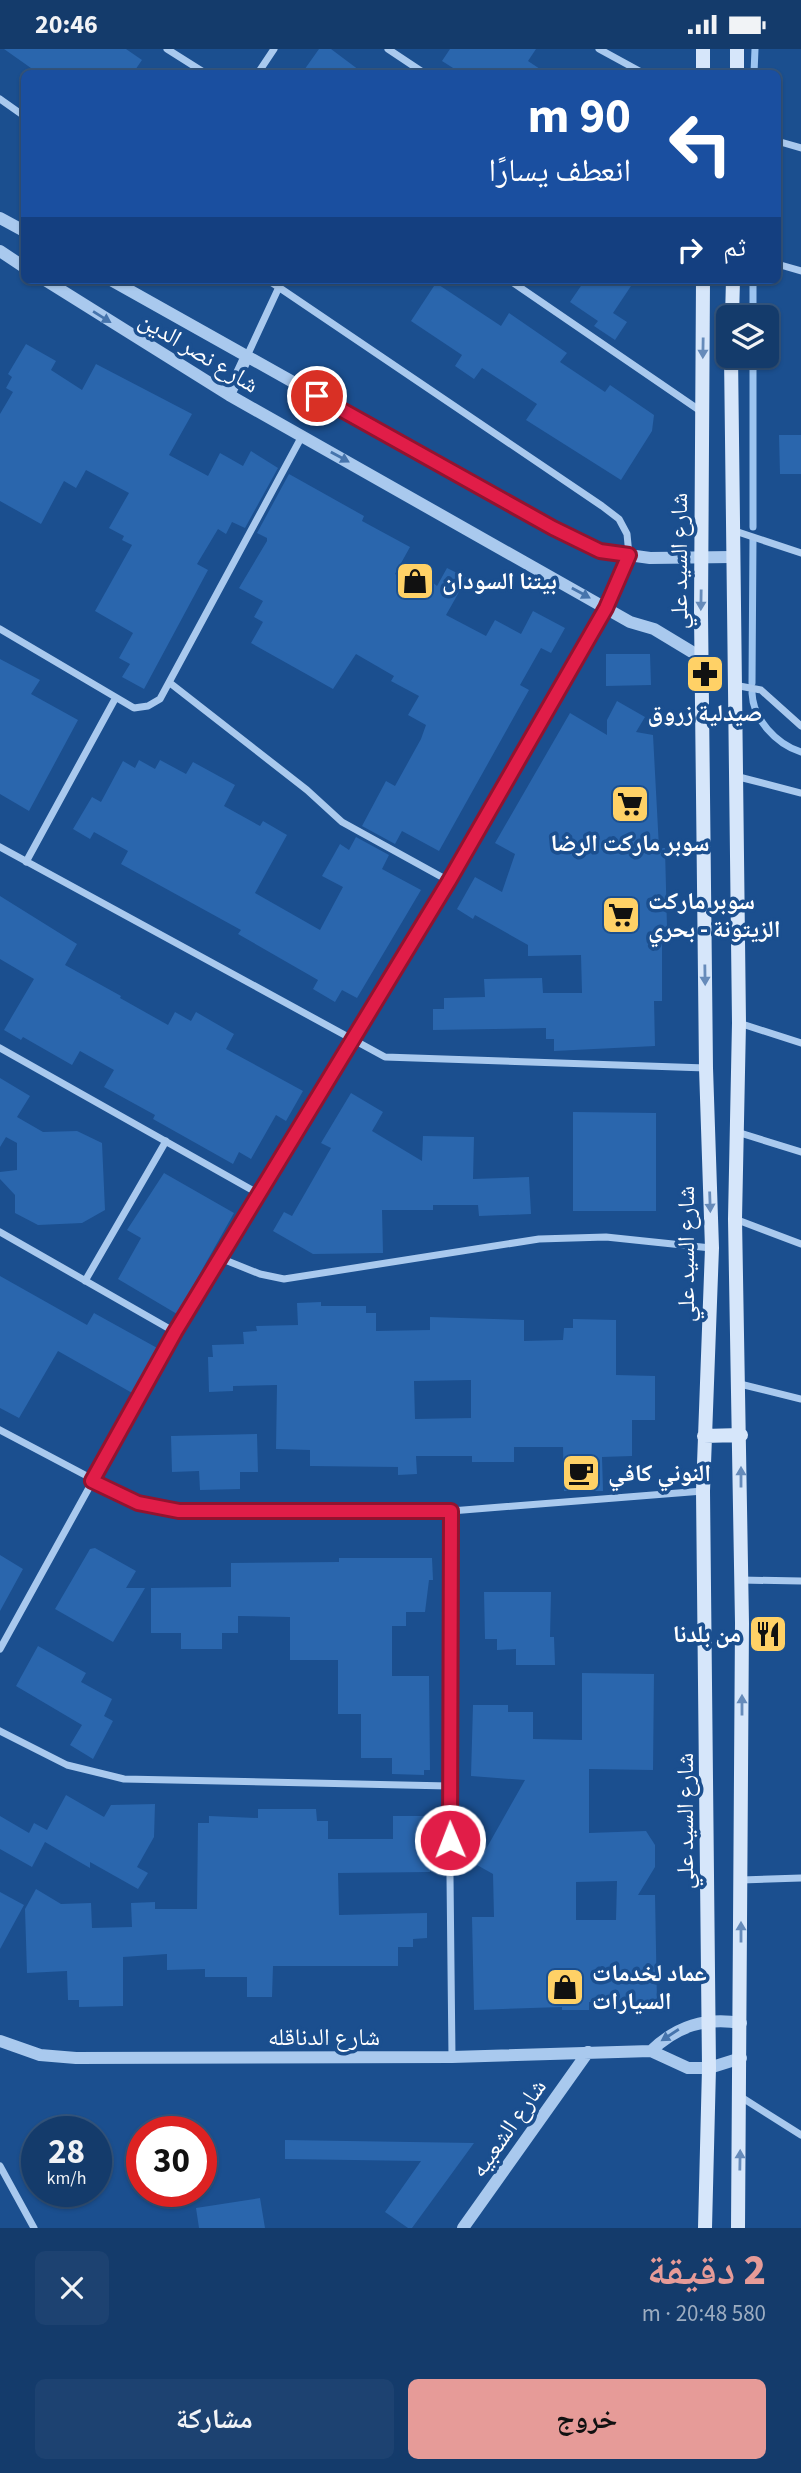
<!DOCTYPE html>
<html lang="ar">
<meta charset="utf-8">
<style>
body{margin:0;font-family:"Source Sans 3","Noto Naskh Arabic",sans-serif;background:#1d4271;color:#f1f3f6;direction:rtl;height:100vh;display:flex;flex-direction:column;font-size:26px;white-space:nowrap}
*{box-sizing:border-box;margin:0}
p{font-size:23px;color:#9dadc1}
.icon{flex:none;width:38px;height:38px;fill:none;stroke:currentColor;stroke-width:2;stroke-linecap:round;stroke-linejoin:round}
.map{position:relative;height:2179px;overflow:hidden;direction:ltr}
.sheet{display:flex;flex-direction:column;background:#143b6b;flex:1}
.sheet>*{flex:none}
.hud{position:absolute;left:21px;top:21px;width:760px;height:214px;border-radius:10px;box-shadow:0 2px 5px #0004,0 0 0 2px #33557e;direction:rtl;background:#1a4fa0;color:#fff;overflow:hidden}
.controls{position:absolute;left:716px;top:256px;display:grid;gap:14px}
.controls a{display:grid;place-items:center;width:63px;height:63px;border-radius:10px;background:#143b6b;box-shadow:0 2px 5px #0004,0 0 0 2px #33557e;font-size:35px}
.speed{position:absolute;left:21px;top:2067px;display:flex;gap:14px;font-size:35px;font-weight:700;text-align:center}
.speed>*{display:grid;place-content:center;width:91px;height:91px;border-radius:50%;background:#143b6b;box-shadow:0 2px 5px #0004,0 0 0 2px #33557e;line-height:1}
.speed small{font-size:18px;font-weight:400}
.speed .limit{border:10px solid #d22;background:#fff;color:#111}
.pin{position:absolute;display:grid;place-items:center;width:60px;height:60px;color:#fff;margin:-30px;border:4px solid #fff;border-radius:50%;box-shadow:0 2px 7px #0007}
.me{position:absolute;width:77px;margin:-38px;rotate:359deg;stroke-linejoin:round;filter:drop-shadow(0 0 5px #0008)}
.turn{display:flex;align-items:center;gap:24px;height:147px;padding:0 35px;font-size:32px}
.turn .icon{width:91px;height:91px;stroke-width:2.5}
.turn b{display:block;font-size:49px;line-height:60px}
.then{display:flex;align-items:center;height:66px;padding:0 35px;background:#0003;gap:14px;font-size:26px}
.round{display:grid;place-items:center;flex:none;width:74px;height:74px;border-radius:10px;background:#1d4271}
.headline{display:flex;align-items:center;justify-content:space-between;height:119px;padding:0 35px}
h1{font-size:42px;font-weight:800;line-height:52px;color:#e69b98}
.button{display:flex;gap:14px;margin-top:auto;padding:14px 35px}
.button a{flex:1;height:80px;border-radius:10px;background:#e69b98;color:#111;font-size:28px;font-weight:800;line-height:80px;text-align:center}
.button a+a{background:#1d4271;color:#f1f3f6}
.status{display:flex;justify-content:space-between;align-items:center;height:49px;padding:0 35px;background:#143b6b;direction:ltr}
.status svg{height:19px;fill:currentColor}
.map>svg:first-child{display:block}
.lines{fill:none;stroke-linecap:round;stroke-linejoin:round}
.stream{stroke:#9cc4f0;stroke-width:7}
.building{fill:#2a66ad;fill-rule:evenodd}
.minor{stroke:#a9c9ee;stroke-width:7}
.tertiary{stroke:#a9c9ee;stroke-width:12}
.secondary{stroke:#d6e6fa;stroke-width:14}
.oneway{fill:#4674ac}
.oneway2{fill:#668bba}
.route-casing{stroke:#92132f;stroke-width:18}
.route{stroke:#e11d48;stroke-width:12}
.labels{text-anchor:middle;stroke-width:7;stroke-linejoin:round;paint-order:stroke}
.street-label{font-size:24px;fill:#fff;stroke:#1b4f8f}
.poi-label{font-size:24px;font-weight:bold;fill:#fff;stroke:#1b4f8f;text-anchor:start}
</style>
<div class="status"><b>20:46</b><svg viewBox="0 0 49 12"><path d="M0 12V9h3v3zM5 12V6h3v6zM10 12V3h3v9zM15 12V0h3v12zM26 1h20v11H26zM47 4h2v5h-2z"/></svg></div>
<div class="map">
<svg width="801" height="2179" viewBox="0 0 801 2179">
<rect width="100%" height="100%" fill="#1b4f8f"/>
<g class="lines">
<path class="stream" d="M754,24l1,-24
M753,231v37
M753,306v172
M752,634l1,-145
M752,644c1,26 24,51 49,59"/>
</g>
<path class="building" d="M4,0h122l16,11 -9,13h-95z
M319,0h12l32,24h-61z
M450,0h86l-8,12 18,12h-85l-19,-12z
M585,231h50l-22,33 14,9 -12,18 -21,-14 4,-5 -28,-19z
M436,234l65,43 8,-13 58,40 -7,9 45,30 5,-7 44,30 -2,16 -31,49 -95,-60 11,-16 -55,-36 -8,11 -19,-13 7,-11 -51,-34z
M26,295l30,17 -5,9 31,20 14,-26 96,50 -23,41 39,21 12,-23 23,13 8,-15 27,17 -33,60 -13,-6 -6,12 -8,-5 -21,35 11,6 -64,119 -22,-12 8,-13 -11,-6 14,-25 -38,-22 37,-66 -10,-5 2,-4 -15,-8 20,-35 -43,-23 -10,18 -12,-7 -23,43 -41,-23v-87l13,-22 -7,-4 6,-11 -4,-3z
M779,386h22v39h-21z
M289,425l75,42 -2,5 48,26 -15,27 32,18 5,-10 5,4 10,-18 20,10 -21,37 40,21 9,-16 26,14 12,-23 32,17 -14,25 -10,-5 -21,37 9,5 -90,161 -37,-20 -7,13 -33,-18 24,-45 9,5 26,-47 5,-14 -18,-10 11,-19 -28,-15 3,-5 -38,-22 -23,35 -82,-46 12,-21 -9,-5 9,-16 -24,-13 28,-47v-3l-10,-5z
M606,605h44l1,31 -45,1z
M0,610l40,21 -9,14 47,26 -49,91 -29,-17z
M617,652l28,16 -9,15 17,3 6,113h6l2,80h-5v73h-8l1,45 -101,5v-12h-8v-11l-113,2v-21h11v-11l41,-1 -1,-18 58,-1 1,15h39l-1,-38 -53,1v-11l-53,-30 -2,4 -16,-10 18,-32 27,15 13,-38 -20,-11 75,-130 37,22v-15z
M139,711l16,9 5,-9 26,14 7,-12 42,23 -11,21 36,20 3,-5 24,14 -32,58 65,37 23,-43 -21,-11 18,-32 9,6 7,-13 33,18 -7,14 39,21 -64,108 -15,-8 -7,12 -22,-13 5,-9 -80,-46 3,-4 -120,-66 7,-13 -34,-19 -4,7 -17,-10 19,-32 9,5 22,-41 12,7z
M0,847l77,48 -12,21 56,31 -1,2 48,27 7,-13 16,9 5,-9 38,22 -8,15 77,42 -17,30 -10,-6 -25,44 -12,-7 -6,12 -80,-45 2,-4 -51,-28 10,-17 -34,-19 -8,14 -49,-28 -2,3 -17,-10 30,-51 -34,-20z
M0,1029l30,18 -13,21 26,15 34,-1 25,12 3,67 -23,13 -44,2 -23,-12v-18l-15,-16v-7l17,-2v-27l-11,-6 -6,10z
M351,1044l32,19 -11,19 50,30 1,-25 51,1 -1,42 56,-2 2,37 -52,2 -1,-11h-45v5h-51l1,43 -70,1 -40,-23 11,-19 8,4 39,-68 -10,-5z
M573,1063l83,1v98h-83z
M164,1124l70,40 -57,101 -59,-35 23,-41 -14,-8z
M0,1227l87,49 7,-12 65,36 -25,45 -76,-43 -39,67 -19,-10z
M321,1253v4h45v7h10v18l54,-1v-13l94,3v21l39,-1 1,-12h9v-9l43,1v55l39,1v44h-23v36l-30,1 1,34h-39l-1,-44h-49v15h-42v-6h-56l1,18 -19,1v-8l-88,-1v-16l-34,-1 1,-64 -44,1v5l-24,1 -1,-35h5l-1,-12 32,-1 -1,-12 14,-1 -1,-5 42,-1 -1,-22zM471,1331v38l-56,1 -1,-38z
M257,1385l1,38h-18v17l-40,1 -1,-19 -27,1 -1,-36z
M95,1499l41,23 -10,17h19l-32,54 -58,-33 35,-60z
M0,1506l23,14 -23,42z
M339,1509h93l1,22h-4l-4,32h-19v14h-14v50h37l1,94h-6v5l-32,-1v-16h-31v-44h-23v-54h-48v-43l-52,-1v17h-16v16h-41v-16h-30v-45l80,-1v-24l108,-1z
M484,1543h67l-1,45h4l1,28h-39v-16l-19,1v-11h-12z
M38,1597l48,27 -5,9 31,17 -8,17 9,5 -20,38 -23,-14 12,-20 -66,-39z
M582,1624l72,1 -1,96 -64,-1v64l57,-2 9,14v22l-17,28h17l2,108 -68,-1v8h-27v-3l-88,3 -2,-93h22l-1,-43 -16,-9 48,-85 -54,-4 2,-71h35v7h25v27l49,1zM617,1832l-1,39h-40v-38z
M66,1746l38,22 7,-12 44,-1 -1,33 -17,30 11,6 -10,16 -48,-27v6l-45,-26 -13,25 -32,-18v-33l29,17 5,-10 13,7z
M258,1760h58l1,12h11v18h65v-23h36l1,56 -92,1 1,42 88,-2v25l-14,1v8h-15v19h-125l-1,31h-25v-20h-42v-8l-38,1v-16l-44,3v49l-44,1v-7h-11l-1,-29 -40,2 -2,-64 11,-20 25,15 30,-1 1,25 40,-1 -1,-24 24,-1v7h42l1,-86h11v-7l49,2z
M0,1843l24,13 -24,44z
M285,2091l189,3 -62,85h-4l-23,-16 36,-51 -136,-2z
M260,2149l5,30h-66l-3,-20z"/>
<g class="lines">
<path class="minor" d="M167,0l38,24
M388,0l36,24
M599,0l44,24
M258,24l16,-24
M0,50l24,17
M777,92l24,7
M777,215l24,7
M509,231l193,132
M247,307l32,-69
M732,481l69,23
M0,580l134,79 14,-2 12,-7 142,-263
M170,634l137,107 35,32 107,59
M734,636l27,5 40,36
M735,727l66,17
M0,798l385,210 321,11
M26,813l89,-163
M739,974l62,20
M0,999l259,146
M737,1083l64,20
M735,1170l66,25
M0,1183l175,100
M220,1209l40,16 24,5 255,-40 67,-2 105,11
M85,1232l81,-140
M740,1335l61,15
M0,1381l138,73 41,8h272l252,-20
M451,1462l-2,275 3,271
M741,1531l60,1
M0,1600l175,-317 274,-451 171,-298 9,-28 -2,-21 -8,-15 -17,-13 -334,-226
M0,1682l67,34 57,14 325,7
M741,1831l60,-2
M741,2048l60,38
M0,2117l34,62"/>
<path class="tertiary" d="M0,169l24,13
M0,202l24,16
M45,231l184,115 401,227 24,7 48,29
M111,231l442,248 47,23 50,7 82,-1
M229,346l18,-39
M0,1992l40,14 36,3 376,-1 199,-6 37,17h21l32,-10
M651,2002c26,-25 54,-34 90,-28
M463,2179l125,-176"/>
<path class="secondary" d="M703,24v-24
M737,24v-24
M703,231l-2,333 5,455 6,180 -9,243 6,577 -4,160
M732,268l1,-37
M731,306l8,668 -4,196 7,404 -4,605
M704,1387l37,-1"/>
</g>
<defs><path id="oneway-solid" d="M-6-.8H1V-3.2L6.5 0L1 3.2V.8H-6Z" transform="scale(1.75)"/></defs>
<g class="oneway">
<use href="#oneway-solid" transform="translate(102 268) rotate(32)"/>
<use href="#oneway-solid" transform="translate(340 408) rotate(29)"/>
<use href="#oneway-solid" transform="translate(581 544) rotate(29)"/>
<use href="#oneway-solid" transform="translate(670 1986) rotate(147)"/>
</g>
<g class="oneway2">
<use href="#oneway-solid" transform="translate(703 299) rotate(91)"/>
<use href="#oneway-solid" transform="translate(701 551) rotate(91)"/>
<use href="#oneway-solid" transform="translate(705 926) rotate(89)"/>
<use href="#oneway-solid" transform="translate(710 1153) rotate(88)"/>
<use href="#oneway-solid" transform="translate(741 1428) rotate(-90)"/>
<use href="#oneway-solid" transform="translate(742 1656) rotate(-90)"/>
<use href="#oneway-solid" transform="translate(741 1883) rotate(-90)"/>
<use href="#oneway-solid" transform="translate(740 2111) rotate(-89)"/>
</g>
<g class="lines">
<defs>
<path id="route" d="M317,347l236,132 47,23 29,4 -23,53 -157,273 -274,451 -83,149 46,22 41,8h272l-1,329"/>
</defs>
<use href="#route" class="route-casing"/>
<use href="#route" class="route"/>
</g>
<defs>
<symbol id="shop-square" viewBox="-11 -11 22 22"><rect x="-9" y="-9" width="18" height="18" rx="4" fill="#ffd166" stroke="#1b4f8f"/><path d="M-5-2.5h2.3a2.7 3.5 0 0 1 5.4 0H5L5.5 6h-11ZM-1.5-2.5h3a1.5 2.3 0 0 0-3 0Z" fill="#111"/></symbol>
<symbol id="pharmacy-square" viewBox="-11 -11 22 22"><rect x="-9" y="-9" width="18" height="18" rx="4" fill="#ffd166" stroke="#1b4f8f"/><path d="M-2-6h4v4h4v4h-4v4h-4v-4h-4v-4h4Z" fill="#111"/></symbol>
<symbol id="supermarket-square" viewBox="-11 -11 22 22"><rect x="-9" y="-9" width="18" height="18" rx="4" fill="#ffd166" stroke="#1b4f8f"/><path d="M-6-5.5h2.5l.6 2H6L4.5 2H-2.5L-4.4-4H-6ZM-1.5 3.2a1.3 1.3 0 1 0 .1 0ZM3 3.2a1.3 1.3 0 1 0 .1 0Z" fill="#111"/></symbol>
<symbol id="cafe-square" viewBox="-11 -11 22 22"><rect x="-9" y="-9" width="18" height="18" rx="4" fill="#ffd166" stroke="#1b4f8f"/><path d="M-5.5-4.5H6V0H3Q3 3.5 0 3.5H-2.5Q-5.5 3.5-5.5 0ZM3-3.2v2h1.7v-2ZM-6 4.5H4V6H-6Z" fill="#111"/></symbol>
<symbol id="restaurant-square" viewBox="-11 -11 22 22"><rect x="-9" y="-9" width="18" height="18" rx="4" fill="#ffd166" stroke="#1b4f8f"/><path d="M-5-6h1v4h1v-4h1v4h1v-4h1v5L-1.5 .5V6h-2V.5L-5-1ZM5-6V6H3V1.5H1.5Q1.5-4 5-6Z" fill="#111"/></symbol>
</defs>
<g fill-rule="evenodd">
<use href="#shop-square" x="393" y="510" width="44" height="44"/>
<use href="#pharmacy-square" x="683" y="603" width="44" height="44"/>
<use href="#supermarket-square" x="608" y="733" width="44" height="44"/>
<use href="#supermarket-square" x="599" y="844" width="44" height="44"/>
<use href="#cafe-square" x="559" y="1402" width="44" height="44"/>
<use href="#restaurant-square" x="746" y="1563" width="44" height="44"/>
<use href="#shop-square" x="543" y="1916" width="44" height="44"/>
</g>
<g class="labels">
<g class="street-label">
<text transform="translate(199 303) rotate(31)" y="8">شارع نصر الدين</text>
<text transform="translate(679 512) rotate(-90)" y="8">شارع السيد علي</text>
<text transform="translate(686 1205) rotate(-90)" y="8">شارع السيد علي</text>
<text transform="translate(685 1772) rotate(-90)" y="8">شارع السيد علي</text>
<text x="324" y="1996">شارع الدناقله</text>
<text transform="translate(508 2079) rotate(-55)" y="8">شارع الشعبيه</text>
</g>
<g class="poi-label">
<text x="442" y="540">بيتنا السودان</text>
<text x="705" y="672" text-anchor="middle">صيدلية زروق</text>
<text x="630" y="802" text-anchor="middle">سوبر ماركت الرضا</text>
<text x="648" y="860">سوبر ماركت<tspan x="648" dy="28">الزيتونة - بحري</tspan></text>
<text x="608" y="1432">النوني كافي</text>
<text x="741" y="1593" text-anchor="end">من بلدنا</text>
<text x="592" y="1932">عماد لخدمات<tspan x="592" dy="28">السيارات</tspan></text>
</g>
</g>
</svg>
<div class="controls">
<a><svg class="icon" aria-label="layers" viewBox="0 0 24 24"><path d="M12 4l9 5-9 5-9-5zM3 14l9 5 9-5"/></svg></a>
</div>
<div class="speed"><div>28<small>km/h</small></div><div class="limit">30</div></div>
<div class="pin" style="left:317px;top:347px;background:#d93025"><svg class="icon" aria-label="arrive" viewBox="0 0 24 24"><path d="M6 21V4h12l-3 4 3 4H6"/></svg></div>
<svg class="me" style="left:450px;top:1791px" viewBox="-20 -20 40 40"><circle r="17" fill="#e11d48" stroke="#fff" stroke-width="3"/><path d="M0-11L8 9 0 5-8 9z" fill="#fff"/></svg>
<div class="hud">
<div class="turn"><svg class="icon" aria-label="left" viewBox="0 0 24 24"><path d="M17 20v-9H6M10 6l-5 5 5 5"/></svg><div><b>90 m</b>انعطف يسارًا</div></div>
<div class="then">ثم<svg class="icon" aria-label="right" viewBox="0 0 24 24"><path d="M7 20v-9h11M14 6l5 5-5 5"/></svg></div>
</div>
</div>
<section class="sheet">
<div class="headline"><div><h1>2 دقيقة</h1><p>580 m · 20:48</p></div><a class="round"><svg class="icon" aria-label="close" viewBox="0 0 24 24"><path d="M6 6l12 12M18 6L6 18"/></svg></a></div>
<div class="button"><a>خروج</a><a>مشاركة</a></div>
</section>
